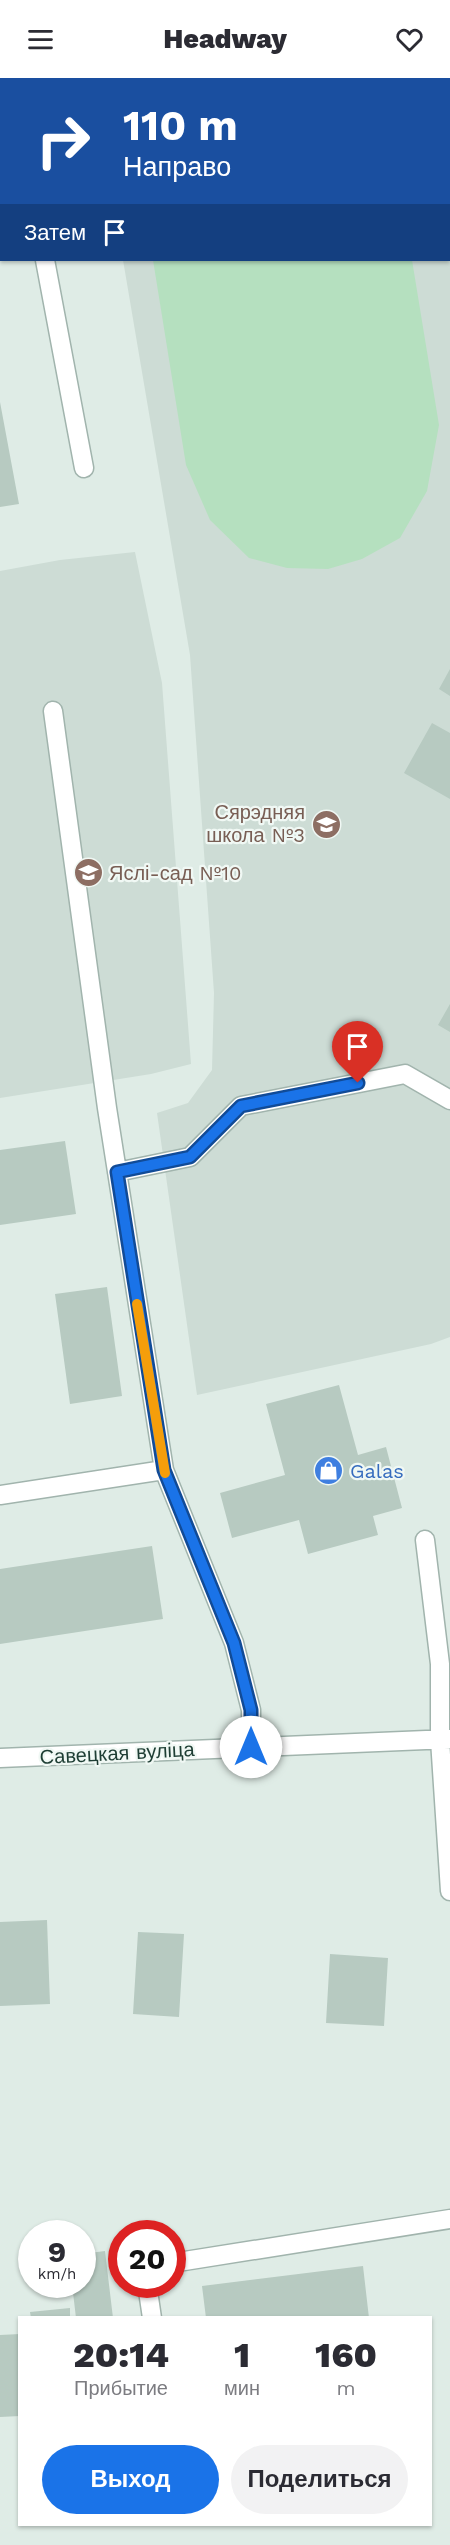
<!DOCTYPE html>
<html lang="ru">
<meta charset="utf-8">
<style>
body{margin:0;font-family:"Work Sans",sans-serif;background:#f2f2f3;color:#2b2b33;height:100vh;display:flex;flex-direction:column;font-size:22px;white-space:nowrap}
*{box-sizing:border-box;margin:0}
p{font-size:20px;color:#7c7c81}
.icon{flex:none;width:33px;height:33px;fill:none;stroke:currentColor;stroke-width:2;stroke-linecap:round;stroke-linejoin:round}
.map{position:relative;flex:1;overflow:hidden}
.details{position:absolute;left:18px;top:2238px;width:414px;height:210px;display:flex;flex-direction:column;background:#fff;border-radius:0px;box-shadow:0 2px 4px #0004}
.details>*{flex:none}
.hud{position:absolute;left:0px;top:0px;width:450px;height:183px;box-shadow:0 2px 4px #0004;background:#1a4fa0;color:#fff;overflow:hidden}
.speed{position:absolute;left:18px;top:2142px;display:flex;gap:12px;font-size:30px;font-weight:700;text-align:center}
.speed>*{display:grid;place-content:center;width:78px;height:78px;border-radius:50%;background:#fff;box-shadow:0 2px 4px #0004;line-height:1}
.speed small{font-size:15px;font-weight:400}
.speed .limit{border:9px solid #d22;background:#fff;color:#111}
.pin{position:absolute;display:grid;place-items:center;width:51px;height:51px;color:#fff;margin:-62px -26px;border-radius:50% 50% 50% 0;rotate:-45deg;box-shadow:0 0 6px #0007}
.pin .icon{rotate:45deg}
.me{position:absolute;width:66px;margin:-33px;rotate:0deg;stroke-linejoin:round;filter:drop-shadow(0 0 4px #0008)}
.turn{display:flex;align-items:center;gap:21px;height:126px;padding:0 24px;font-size:27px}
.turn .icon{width:78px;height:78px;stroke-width:2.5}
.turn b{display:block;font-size:42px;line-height:51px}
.then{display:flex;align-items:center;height:57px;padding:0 24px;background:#0003;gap:12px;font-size:22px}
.eta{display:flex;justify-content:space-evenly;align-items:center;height:102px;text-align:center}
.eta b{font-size:36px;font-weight:800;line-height:42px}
.action{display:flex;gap:12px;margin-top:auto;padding:12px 24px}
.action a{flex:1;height:69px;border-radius:36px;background:#1a73e8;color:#fff;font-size:24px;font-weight:800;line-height:69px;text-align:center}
.action a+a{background:#f2f2f3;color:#2b2b33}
header{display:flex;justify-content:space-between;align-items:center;height:78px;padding:0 24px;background:#fff;font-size:27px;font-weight:800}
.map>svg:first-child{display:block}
.built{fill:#cddcd5}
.green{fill:#b5e0bf}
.building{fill:#b7cac1}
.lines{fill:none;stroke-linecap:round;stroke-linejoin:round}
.minor-casing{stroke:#a1b4ad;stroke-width:21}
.minor{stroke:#fff;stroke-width:18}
.route-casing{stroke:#114b97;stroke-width:15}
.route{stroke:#1a73e8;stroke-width:10}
.slow{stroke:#f59e0b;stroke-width:10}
.labels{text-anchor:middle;stroke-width:4.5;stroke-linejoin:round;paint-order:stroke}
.education-label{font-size:20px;fill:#785e54;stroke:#f0f8f4;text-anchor:end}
.shop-label{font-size:20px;fill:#366cbe;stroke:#f0f8f4;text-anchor:start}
.street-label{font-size:20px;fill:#1e3e34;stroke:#f0f8f4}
</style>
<header><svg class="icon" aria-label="menu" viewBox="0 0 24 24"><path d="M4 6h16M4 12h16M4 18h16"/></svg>Headway<svg class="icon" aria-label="heart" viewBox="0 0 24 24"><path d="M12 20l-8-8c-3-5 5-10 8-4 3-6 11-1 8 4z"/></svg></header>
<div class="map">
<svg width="450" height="2467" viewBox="0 0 450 2467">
<rect width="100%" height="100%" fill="#dfece6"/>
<path class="built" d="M93,0h357v1259l-19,7 -234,51 -40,-282 31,-10 24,-33 2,-77 -24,-338 -67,-395h325v-180z
M135,474l27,131 29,381 -40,10 -151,24v-527l60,-11z"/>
<path class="green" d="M138,0h243v1h-243z
M153,182h259l27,165 -12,66 -27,47 -38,21 -34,10 -41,-1 -38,-10 -39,-38 -24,-55z"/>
<path class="building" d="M0,324l19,102 -19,3z
M450,591v27l-11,-7z
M432,645l18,10v66l-46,-26z
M450,926v28l-12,-7z
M65,1063l11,73 -76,11v-75z
M107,1209l15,109 -52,8 -15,-110z
M339,1307l19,70 28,-8 16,61 -29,8 5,19 -70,19 -9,-34 -67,18 -12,-45 65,-18 -19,-71z
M152,1468l11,73 -163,25v-75z
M47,1842l3,84 -50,2v-84z
M138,1854l46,2 -5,83 -46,-3z
M330,1876l58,4 -4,68 -58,-3z
M105,2173l8,67h-37l-4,-34h10v-30z
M363,2188l6,52h-163l-4,-32z
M70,2230v10h-39l-1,-6z
M20,2256v82l-20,1v-82z"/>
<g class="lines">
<defs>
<path id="minor" d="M11,0l1,2
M45,182l39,208
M53,633l54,397 57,362 70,173 17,67v37
M117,1094l73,-15 51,-51 164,-32 45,26
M0,1417l164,-25
M425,1462l15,124v76l10,151
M0,1680l450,-19
M172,2185l278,-44
M147,2206l5,34"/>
</defs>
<use href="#minor" class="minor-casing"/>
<use href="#minor" class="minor"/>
</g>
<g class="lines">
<defs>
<path id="route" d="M251,1669v-37l-17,-67 -70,-173 -47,-298 73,-15 51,-51 117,-23"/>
</defs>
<use href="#route" class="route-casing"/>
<use href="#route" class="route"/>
<path class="slow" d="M137,1226l28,169"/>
</g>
<defs>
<symbol id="school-disc" viewBox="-11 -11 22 22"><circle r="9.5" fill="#8d6e63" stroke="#f0f8f4"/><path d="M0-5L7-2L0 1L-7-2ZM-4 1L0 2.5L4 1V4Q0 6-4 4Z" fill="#fff"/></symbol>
<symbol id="shop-disc" viewBox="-11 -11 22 22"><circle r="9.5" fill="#3f7fe0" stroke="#f0f8f4"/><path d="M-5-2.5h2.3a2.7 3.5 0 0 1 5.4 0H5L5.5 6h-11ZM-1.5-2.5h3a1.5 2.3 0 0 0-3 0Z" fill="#fff"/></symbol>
</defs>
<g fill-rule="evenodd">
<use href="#school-disc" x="310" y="730" width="33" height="33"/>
<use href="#school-disc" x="72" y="778" width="33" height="33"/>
<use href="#shop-disc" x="312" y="1376" width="33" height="33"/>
</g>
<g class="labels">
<g class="education-label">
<text x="305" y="741">Сярэдняя<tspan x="305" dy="23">школа №3</tspan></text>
<text x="109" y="802" text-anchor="start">Яслі-сад №10</text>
</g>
<g class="shop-label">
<text x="350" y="1400">Galas</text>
</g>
<g class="street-label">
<text transform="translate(117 1675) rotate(-3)" y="7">Савецкая вуліца</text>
</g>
</g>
</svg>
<div class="speed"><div>9<small>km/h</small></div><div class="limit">20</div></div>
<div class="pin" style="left:358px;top:1005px;background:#d93025"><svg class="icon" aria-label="arrive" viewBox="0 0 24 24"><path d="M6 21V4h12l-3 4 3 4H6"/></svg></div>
<svg class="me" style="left:251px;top:1669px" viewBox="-20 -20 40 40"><circle r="19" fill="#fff"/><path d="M0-13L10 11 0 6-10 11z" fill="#1a73e8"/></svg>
<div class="hud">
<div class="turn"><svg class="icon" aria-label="right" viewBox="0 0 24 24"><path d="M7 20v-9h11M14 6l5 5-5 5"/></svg><div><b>110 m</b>Направо</div></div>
<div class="then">Затем<svg class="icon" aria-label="arrive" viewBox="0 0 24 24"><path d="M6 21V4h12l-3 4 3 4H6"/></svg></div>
</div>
<section class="details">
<div class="eta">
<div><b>20:14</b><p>Прибытие</p></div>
<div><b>1</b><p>мин</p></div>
<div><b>160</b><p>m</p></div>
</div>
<div class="action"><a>Выход</a><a>Поделиться</a></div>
</section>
</div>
